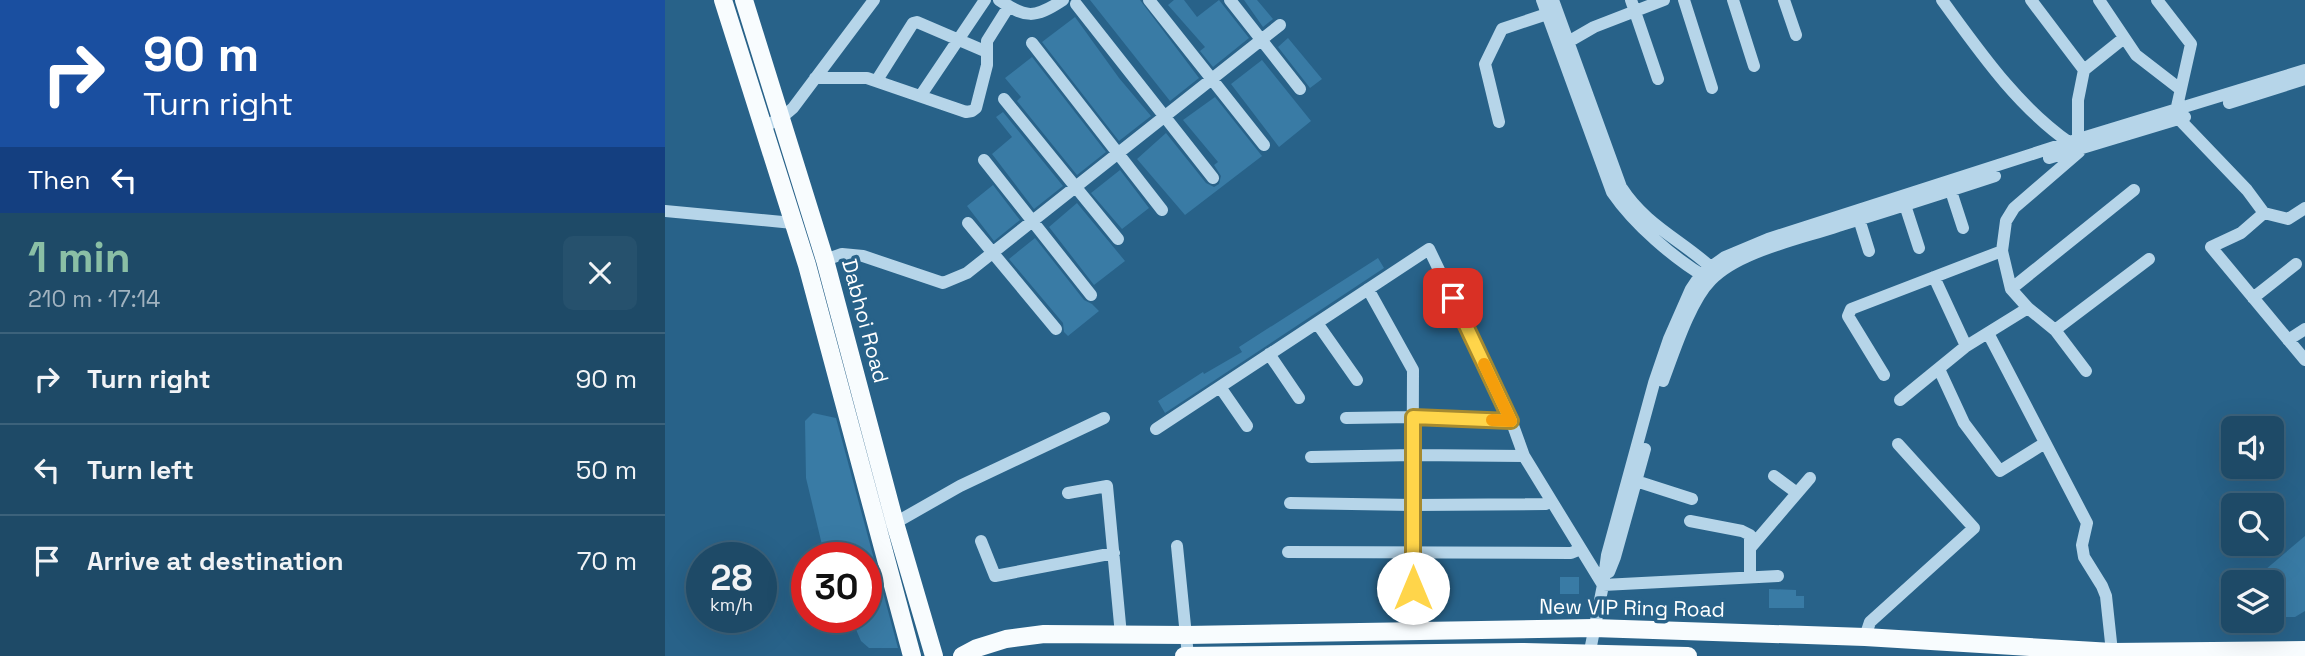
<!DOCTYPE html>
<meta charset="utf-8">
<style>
body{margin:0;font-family:"Space Grotesk",sans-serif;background:#26516d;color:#f1f3f6;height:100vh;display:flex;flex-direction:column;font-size:26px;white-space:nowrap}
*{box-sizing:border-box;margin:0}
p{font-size:23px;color:#a1b3c0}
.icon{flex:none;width:38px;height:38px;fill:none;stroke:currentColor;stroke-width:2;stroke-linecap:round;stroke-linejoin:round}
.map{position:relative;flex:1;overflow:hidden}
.drawer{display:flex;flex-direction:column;background:#1e4a67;width:665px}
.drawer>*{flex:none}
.banner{background:#1a4fa0;color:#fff;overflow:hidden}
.tools{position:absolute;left:1556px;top:416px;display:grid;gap:14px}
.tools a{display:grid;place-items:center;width:63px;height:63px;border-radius:10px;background:#1e4a67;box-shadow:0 7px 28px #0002,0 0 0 2px #3c627b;font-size:35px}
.speed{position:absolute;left:21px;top:542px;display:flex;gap:14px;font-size:35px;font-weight:700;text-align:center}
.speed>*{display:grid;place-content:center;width:91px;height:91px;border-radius:50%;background:#1e4a67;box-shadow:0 7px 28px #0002,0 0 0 2px #3c627b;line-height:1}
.speed small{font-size:18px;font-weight:400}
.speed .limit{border:10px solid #d22;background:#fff;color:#111}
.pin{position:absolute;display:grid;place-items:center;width:60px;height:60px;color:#fff;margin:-30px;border-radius:14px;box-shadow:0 4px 10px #0006}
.me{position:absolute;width:77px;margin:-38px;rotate:0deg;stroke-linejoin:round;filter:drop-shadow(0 0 5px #0008)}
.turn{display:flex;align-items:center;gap:24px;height:147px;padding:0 28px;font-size:32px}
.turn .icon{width:91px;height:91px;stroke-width:2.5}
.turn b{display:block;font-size:49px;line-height:60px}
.then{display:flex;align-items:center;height:66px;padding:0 28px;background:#0003;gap:14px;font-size:26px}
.round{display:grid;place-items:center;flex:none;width:74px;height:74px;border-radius:10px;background:#26516d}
.overview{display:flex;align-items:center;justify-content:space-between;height:119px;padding:0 28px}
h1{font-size:42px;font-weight:800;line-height:52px;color:#8abfa5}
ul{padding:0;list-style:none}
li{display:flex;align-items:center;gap:21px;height:91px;padding:0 28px;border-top:2px solid #3c627b}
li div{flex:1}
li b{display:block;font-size:26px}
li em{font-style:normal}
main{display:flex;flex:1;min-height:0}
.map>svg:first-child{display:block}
.building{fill:#397ba5}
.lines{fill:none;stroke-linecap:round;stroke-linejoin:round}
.minor{stroke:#b6d5e9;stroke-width:12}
.major{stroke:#f8fcfe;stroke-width:18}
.route-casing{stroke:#a68a30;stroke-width:18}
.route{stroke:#ffd54a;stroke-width:12}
.slow{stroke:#f59e0b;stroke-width:12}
.labels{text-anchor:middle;stroke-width:7;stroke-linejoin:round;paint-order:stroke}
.street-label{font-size:21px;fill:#fff;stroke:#286289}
</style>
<main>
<section class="drawer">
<div class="banner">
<div class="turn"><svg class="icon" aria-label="right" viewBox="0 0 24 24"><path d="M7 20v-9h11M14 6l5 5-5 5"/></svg><div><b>90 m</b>Turn right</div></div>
<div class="then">Then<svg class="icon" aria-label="left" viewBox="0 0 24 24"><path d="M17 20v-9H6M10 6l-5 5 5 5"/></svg></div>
</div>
<div class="overview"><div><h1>1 min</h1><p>210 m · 17:14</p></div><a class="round"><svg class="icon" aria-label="close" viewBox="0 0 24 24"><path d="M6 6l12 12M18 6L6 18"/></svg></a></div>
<ul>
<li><svg class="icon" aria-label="right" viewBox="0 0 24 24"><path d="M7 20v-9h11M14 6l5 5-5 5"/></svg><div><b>Turn right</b></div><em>90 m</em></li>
<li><svg class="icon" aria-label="left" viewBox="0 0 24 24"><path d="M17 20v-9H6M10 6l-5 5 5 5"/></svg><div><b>Turn left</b></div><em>50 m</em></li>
<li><svg class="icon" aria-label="arrive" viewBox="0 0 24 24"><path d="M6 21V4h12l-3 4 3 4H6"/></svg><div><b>Arrive at destination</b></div><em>70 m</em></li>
</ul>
</section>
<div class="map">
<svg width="1640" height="656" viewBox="0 0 1640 656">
<rect width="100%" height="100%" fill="#286289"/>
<path class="building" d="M425,0h50l59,78 -29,23z
M509,0h10l13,17 22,-17 30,38 -36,29 -13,-16 5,-4 -37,-42z
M579,0h13l16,19 -10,8z
M410,17l44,61 32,38 -32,25 -77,-99z
M623,38l34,41 -12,9 -32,-41z
M367,57l74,95 -29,23 -60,-74 4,-4 -16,-19z
M597,60l49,61 -32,26 -48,-63z
M550,97l47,59 -77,59 -48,-56 29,-26 40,50 8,4 5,-3 2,-8 -7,-11 4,-3 -35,-42z
M338,112l60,74 -29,23 -42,-55 20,-17 -16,-20z
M455,170l29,38 -27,21 -31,-36z
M328,185l27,35 -26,21 -27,-35z
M412,203l48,58 -31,24 -45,-58z
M370,238l49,62 8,4 7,7 -31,25 -4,-4 -1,-9 -54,-64z
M713,258l6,10 -219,145 -7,-12 45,-29 1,2 38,-22 -3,-5z
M148,413l23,5 62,230h-29l-8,-7 -10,-23h15v-60h-40l-3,-9 -17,-71 -1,-57z
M1640,536v75l-10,6h-9l-15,-15v-19h-11l-1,-8z
M895,577h19v17h-19z
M1104,589l27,1v6h8v12h-35z"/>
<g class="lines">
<path class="minor" d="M334,0c27,18 35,19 64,0
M484,0l115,145
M565,0l70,89
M877,0l70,192c22,32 61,66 95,86
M888,0l68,187c25,39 61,53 93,83
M966,0l27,79
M1019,0l28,88
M1068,0l21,66
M1119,0l12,35
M1277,0c38,52 75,106 128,143
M1366,0l53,70
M1434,0l37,55 44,34
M1492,0l34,44 -15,67 3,8 68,71 17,23 -23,20 -30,14 94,113
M411,4l137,174
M903,42l26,-15 70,-27
M367,43l130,167
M150,78h52l99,34 6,-1 4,-3 11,-43v-24l22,-35
M212,80l36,-57 4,-1 70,30
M256,95l64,-95
M339,99l114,140
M1564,103l76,-24
M834,122l-14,-58 17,-35 45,-15
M97,127l18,-8 13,-11 81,-108
M1413,147v-47l6,-30 40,-32
M1414,152l-65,56 -8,13 -4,30 9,38 17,19 27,22 31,41
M1384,158l136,-41
M319,160l107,135
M1284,185l14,43
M1240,205l14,43
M0,211l128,12
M1599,213l24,6 17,-11
M1194,219l10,32
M303,223l88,106
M160,260l17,-6 21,2 80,27 24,-10 313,-248
M1269,277l32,69
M703,289l45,81 -1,261
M1346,289l123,-99
M1588,298l43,-34
M652,323l40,57
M1390,330l94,-71
M1323,333l99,190 -5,22 2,12 18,29 4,10 6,56
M1623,340l17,-11
M604,354l30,44
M1274,369l25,54 36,48 45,-28
M1219,375l-36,-59 3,-7 151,-58
M998,381c11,-29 27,-80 48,-101 28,-29 89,-41 127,-54 52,-16 105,-33 157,-50
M555,387l27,39
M1235,400l65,-53 63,-39
M681,418l67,-1 98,3
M491,429l273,-180 82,171 13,36 79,129
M646,457l102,-2 111,1
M1109,476l23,17
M971,481l56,18
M403,493l39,-7 14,149
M625,503l123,2 133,-1 4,-2
M1025,521l52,10 8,4v41
M230,523l65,-37 144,-68
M316,541l14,35 119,-23
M512,546l11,110
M1086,547l59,-69
M623,552l283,1 10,-4
M944,572l6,-15 30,-108
M938,585l175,-9
M1200,637l5,-15 104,-94 -76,-84
M924,656l14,-71 4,-30 47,-172 15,-44 22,-50 10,-15 24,-17 43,-18 311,-100 226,-69"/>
<path class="major" d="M58,0l84,265 105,391
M79,0l81,260 70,263 39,133
M297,656l15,-8 29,-9 38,-5 143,1 407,-7 271,9 247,15 193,-2
M519,656l337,-4 167,4"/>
</g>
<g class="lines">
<defs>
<path id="route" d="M748,588v-171l98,4 -58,-123"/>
</defs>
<use href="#route" class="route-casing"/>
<use href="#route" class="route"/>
<path class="slow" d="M819,364l27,57 -19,-1"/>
</g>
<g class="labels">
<g class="street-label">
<text transform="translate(200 321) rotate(75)" y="7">Dabhoi Road</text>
<text transform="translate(967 608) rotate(1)" y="7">New VIP Ring Road</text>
</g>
</g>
</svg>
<div class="tools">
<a><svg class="icon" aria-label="sound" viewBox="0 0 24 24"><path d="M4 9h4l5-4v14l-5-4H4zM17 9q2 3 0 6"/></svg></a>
<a><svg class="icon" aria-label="search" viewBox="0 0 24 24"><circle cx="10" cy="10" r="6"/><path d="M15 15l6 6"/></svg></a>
<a><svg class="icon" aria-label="layers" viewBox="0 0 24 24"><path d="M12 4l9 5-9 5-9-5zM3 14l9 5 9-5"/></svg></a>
</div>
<div class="speed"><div>28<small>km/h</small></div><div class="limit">30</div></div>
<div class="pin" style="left:788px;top:298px;background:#d93025"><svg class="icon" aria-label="arrive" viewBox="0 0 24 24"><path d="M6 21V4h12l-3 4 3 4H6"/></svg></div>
<svg class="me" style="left:748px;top:588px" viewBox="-20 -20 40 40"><circle r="19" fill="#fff"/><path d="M0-13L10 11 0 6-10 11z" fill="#ffd54a"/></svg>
</div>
</main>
